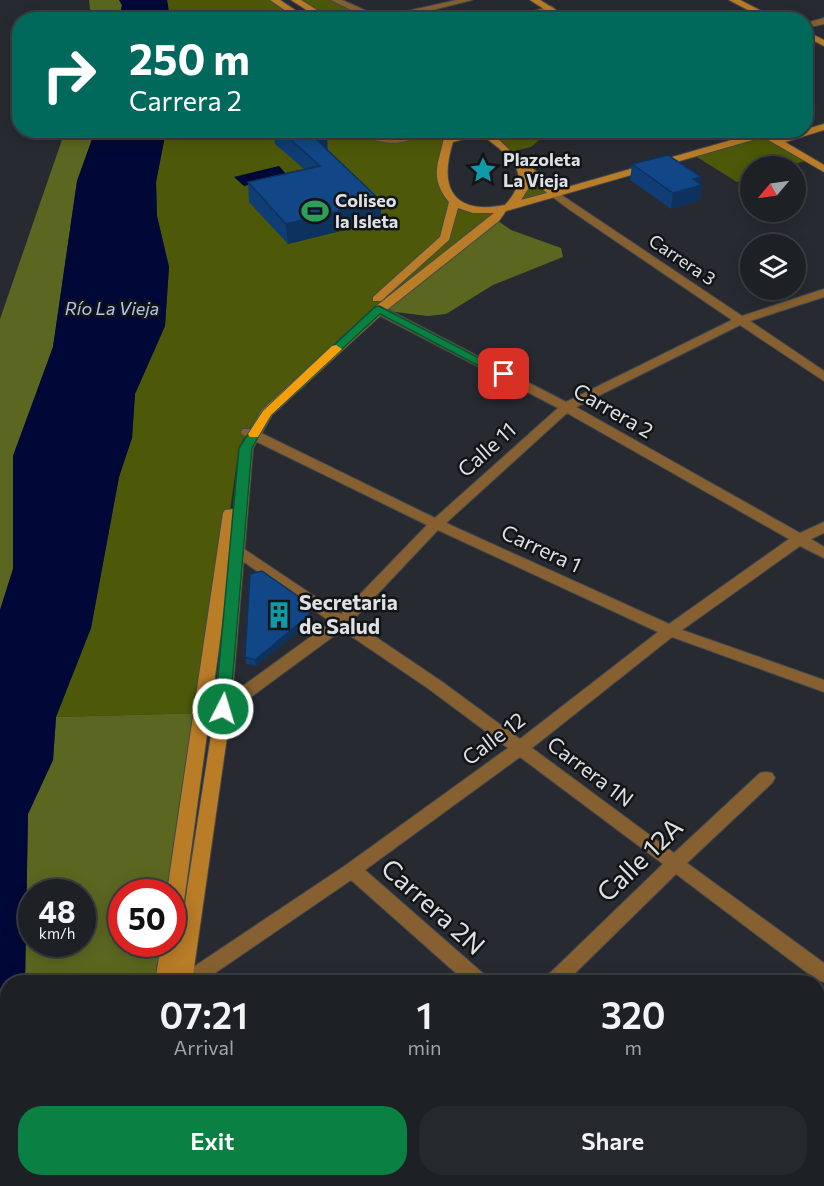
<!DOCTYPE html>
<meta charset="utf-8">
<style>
body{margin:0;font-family:Commissioner,sans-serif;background:#25282d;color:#f1f3f6;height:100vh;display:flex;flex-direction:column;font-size:22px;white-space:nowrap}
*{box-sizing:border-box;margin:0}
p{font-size:20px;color:#a0a3a7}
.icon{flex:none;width:33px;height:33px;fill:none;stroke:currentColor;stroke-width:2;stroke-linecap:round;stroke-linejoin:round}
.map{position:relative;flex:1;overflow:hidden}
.side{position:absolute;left:0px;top:975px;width:825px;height:212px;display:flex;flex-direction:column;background:#1d2025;border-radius:24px 24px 0 0;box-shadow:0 3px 15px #0003,0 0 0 2px #3b3e42}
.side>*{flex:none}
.guide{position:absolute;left:12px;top:12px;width:801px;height:126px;border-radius:24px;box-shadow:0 3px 15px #0003,0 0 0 2px #3b3e42;background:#00695c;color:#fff;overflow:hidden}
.needle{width:39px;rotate:241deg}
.tools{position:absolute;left:740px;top:156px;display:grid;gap:12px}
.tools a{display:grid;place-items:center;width:66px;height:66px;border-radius:50%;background:#1d2025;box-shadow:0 3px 15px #0003,0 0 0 2px #3b3e42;font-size:30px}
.speed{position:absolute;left:18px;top:879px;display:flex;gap:12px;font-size:30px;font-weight:700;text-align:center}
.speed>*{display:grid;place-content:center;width:78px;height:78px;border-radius:50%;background:#1d2025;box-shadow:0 3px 15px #0003,0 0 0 2px #3b3e42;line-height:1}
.speed small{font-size:15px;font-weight:400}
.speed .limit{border:9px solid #d22;background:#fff;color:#111}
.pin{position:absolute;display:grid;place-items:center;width:51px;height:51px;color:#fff;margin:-26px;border-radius:12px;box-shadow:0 3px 9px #0006}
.me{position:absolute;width:66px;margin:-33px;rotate:5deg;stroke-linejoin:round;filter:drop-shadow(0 0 4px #0008)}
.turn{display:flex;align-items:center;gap:21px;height:126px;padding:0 18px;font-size:27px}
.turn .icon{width:78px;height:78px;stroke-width:2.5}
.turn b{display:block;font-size:42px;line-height:51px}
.eta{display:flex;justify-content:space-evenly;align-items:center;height:102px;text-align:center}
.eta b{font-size:36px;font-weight:600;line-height:42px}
.button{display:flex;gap:12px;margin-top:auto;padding:12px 18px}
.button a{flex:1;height:69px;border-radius:24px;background:#0b8043;color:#fff;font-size:24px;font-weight:600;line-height:69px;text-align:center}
.button a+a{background:#25282d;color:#f1f3f6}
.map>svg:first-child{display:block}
.green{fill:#4d5909}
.forest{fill:#5b6720;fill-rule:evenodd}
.water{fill:#000837}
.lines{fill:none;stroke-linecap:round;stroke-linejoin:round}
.minor-casing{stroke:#44484e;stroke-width:2}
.secondary-casing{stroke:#44484e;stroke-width:2}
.minor{fill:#866030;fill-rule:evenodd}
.secondary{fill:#b97c27;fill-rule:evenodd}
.wall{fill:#0f3d74}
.shaded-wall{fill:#0d325e}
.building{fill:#124787;stroke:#0d325e;stroke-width:1.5}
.route{fill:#0b8043;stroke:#07532c;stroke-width:1.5}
.slow{fill:#f59e0b}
.labels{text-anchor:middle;stroke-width:5;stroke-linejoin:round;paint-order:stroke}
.far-poi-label{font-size:18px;font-weight:bold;fill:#dde0e4;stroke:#121416;text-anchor:start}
.far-street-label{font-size:18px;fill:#dde0e4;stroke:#121416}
.far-water-label{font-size:18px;font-style:italic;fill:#aec7ed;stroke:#121416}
.street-label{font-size:21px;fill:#dde0e4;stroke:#121416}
.poi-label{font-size:21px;font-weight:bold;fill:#dde0e4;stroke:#121416;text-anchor:start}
.near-street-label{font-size:26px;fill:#dde0e4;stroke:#121416}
</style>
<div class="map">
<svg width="824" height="1186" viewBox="0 0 824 1186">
<rect width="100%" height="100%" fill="#272b31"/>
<path class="green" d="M167,0h107l32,19h-136z
M295,0h40l44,19h-50z
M166,131h384l-19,16 -21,5 44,41 -45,14 17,-33 -34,-36h-39l-11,20 12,46 48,5 -218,188 -24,15 -21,34 -37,267 -146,4 35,-89 28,-151 13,-39 3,-44 30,-68 4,-59 -12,-51 -1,-34z
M764,134l45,26 -21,6h-38v12l-13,4 -45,-28z"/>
<path class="forest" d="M89,0h30l3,5 -2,14h-29z
M65,131h30l-18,50 -24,166 -40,109v113l-13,41v-291z
M495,219l16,11 50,18 2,9 -70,28 -47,29 -18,2 -49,-6z
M202,713l-30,179h-50v52h46l-6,38h-137l3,-168 25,-54 3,-43zM32,892h50v52h-50z
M27,1179h106l-1,7h-106z"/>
<path class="water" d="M119,0h48l3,19h-51l3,-14z
M95,131h71l-10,51 1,34 12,51 -4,59 -30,68 -3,44 -13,39 -28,151 -35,89 -3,43 -25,54 -3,168h-17v197h19l-1,7h-26v-576l13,-41v-113l40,-109 24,-166z
M279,166l9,10 -44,10 -10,-9z"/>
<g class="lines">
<defs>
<path id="minor" d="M331,0h11l38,17 77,-17h15l-79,20h-22z
M551,6l4,3 -1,2 -34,9h-16z
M824,18v6l-18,4v-5z
M363,130c12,0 19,8 32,7 11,0 17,-7 28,-7 -15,17 -39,15 -58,6z
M554,190l188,126 82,-27v8l-74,24 74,50v10l-84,-56 -164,82 224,126 24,-11v11l-13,6 13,8v11l-24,-12 -118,84 142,50v12l-152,-55 -140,111 142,105 86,-80 6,-1 6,1 3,5 -3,5 -85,80 137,100v19l-7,-2 -141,-106 -110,108h-21l2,-6 116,-112 -143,-107 -155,113 121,106 2,6h-22l-115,-102 -149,102h-24l2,-6 166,-111 162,-117 -79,-59 -87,-59 -113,83h-12l-2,-4 2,-4 114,-83 -100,-69 -2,-3 2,-3h10l100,67 86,-89 -184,-90 -2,-3 2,-3h10l182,89 123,-110 -183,-95v-6h8l183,95 166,-82 -162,-110 -20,-15 -1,-2zM567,413l222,126 -120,85 -223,-101zM438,530l220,102 -138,107 -79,-58 -89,-60z
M824,1024v24l-6,2v-23z
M328,1179h26l-3,7h-26z
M688,1179h25l-3,7h-25z"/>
<path id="secondary" d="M270,0h10l30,20h-11z
M291,0h10l32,20h-11z
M530,0h10l32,20h-11z
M729,0h11l39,20h-12z
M806,31l18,9v6l-18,-9z
M824,124v6l-39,12 39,23v7l-61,-35 -257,74 -7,10 -116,92 -111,102 -19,33 -22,261 -39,273h-37l6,-38h11v-7l7,5 36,-233 10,-105 -44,319 -2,5 -7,3v-39h-5l56,-379 2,-3 9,-1 5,-61 23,-38 113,-103 119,-94h-21l-15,-5 -9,32 -68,61h-8v-4l67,-60 9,-35c-23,-28 -7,-42 -4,-72h10l-1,6 13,-4 25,1 30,29 5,1 30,27 199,-57 -3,-3h13l12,7zM468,138h18c27,21 47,36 19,67 -51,10 -67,-16 -52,-63zM531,177l16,16 -26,7 9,-14z
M125,1179h41l-1,7h-41z"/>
</defs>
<use href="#minor" class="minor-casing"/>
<use href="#secondary" class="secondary-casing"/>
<use href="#minor" class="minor"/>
<use href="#secondary" class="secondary"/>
</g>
<path class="wall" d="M274,130h46l7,7v13l54,71 -93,23 -39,-42 -1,-20 56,-13 -29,-25z
M632,164l68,19 2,2 -2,15 -29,9 -41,-29z
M309,604l1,18 -54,44 -10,-2 -1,-7z"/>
<path class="shaded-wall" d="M327,137l1,19 -11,-16z
M701,177l-2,9 3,-1 -2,15 -29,9 2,-16 20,-14z
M381,201v20l-93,23 -2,-20z
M309,615l1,7 -54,44 -1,-6z"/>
<path class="building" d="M280,130h40l7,7 -10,3 64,61 -95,23 -38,-42 72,-16z
M668,155l33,22 -8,2 9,6 -29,8 -41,-29z
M262,571l47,33v11l-54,45 -10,-3 5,-83z"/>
<path class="route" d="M379,306l131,68 -6,4 -4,-1 -120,-63 -109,101 -19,33 -22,261 -2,4h-11l-2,-4 24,-261 24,-37 112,-104z"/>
<path class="slow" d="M336,345l6,4 -2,2 -69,64 -13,22h-8l-2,-3 15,-23 69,-65z"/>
<defs>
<symbol id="sight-bare" viewBox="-9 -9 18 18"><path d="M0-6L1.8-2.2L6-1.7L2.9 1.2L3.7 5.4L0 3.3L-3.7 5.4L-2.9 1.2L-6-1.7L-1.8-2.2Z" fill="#0f9aa8" stroke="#121416" stroke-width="2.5" paint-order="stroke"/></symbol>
<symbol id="stadium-bare" viewBox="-9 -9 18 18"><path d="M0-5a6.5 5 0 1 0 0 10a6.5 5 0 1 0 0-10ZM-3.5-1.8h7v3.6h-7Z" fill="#2e9e5b" stroke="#121416" stroke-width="2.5" paint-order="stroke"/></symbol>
<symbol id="building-bare" viewBox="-9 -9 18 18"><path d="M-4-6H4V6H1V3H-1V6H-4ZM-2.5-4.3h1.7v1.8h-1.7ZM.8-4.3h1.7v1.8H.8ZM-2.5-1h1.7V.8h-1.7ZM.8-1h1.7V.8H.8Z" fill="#0f9aa8" stroke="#121416" stroke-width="2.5" paint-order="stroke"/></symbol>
</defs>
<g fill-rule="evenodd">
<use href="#sight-bare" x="464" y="151" width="38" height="38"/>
<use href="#stadium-bare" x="296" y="192" width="38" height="38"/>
<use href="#building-bare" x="260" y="596" width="38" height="38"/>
</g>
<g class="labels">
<g class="far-poi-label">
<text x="503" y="166">Plazoleta<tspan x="503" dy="21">La Vieja</tspan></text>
<text x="335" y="207">Coliseo<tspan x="335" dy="21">la Isleta</tspan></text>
</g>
<g class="far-street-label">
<text transform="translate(682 260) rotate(34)" y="6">Carrera 3</text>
</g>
<g class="far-water-label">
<text x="112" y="315">Río La Vieja</text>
</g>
<g class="street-label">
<text transform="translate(613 411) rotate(30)" y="7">Carrera 2</text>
<text transform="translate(487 450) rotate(-42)" y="7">Calle 11</text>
<text transform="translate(541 549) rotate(25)" y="7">Carrera 1</text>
<text transform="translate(494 739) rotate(-37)" y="7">Calle 12</text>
<text transform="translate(590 772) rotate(37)" y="7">Carrera 1N</text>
</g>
<g class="poi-label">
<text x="299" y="610">Secretaria<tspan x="299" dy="24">de Salud</tspan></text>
</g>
<g class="near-street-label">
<text transform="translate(640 860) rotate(-44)" y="9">Calle 12A</text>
<text transform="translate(433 907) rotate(42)" y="9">Carrera 2N</text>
</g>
</g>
</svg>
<div class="tools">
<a><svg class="needle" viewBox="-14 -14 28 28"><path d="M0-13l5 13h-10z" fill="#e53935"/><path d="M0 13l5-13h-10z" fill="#a0a3a7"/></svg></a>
<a><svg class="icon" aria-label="layers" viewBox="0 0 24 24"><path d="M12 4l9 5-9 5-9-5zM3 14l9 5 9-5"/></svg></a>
</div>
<div class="speed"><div>48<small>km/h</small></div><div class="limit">50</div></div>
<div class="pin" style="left:504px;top:374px;background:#d93025"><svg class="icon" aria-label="arrive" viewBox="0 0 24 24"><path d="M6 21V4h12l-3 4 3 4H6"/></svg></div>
<svg class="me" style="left:223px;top:709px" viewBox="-20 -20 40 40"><circle r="17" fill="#0b8043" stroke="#fff" stroke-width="3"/><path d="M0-11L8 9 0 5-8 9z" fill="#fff"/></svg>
<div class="guide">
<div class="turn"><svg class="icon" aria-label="right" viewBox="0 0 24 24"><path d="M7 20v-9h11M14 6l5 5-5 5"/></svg><div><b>250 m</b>Carrera 2</div></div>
</div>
<section class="side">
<div class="eta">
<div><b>07:21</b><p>Arrival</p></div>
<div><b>1</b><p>min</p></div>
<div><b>320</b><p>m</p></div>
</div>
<div class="button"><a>Exit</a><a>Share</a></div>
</section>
</div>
